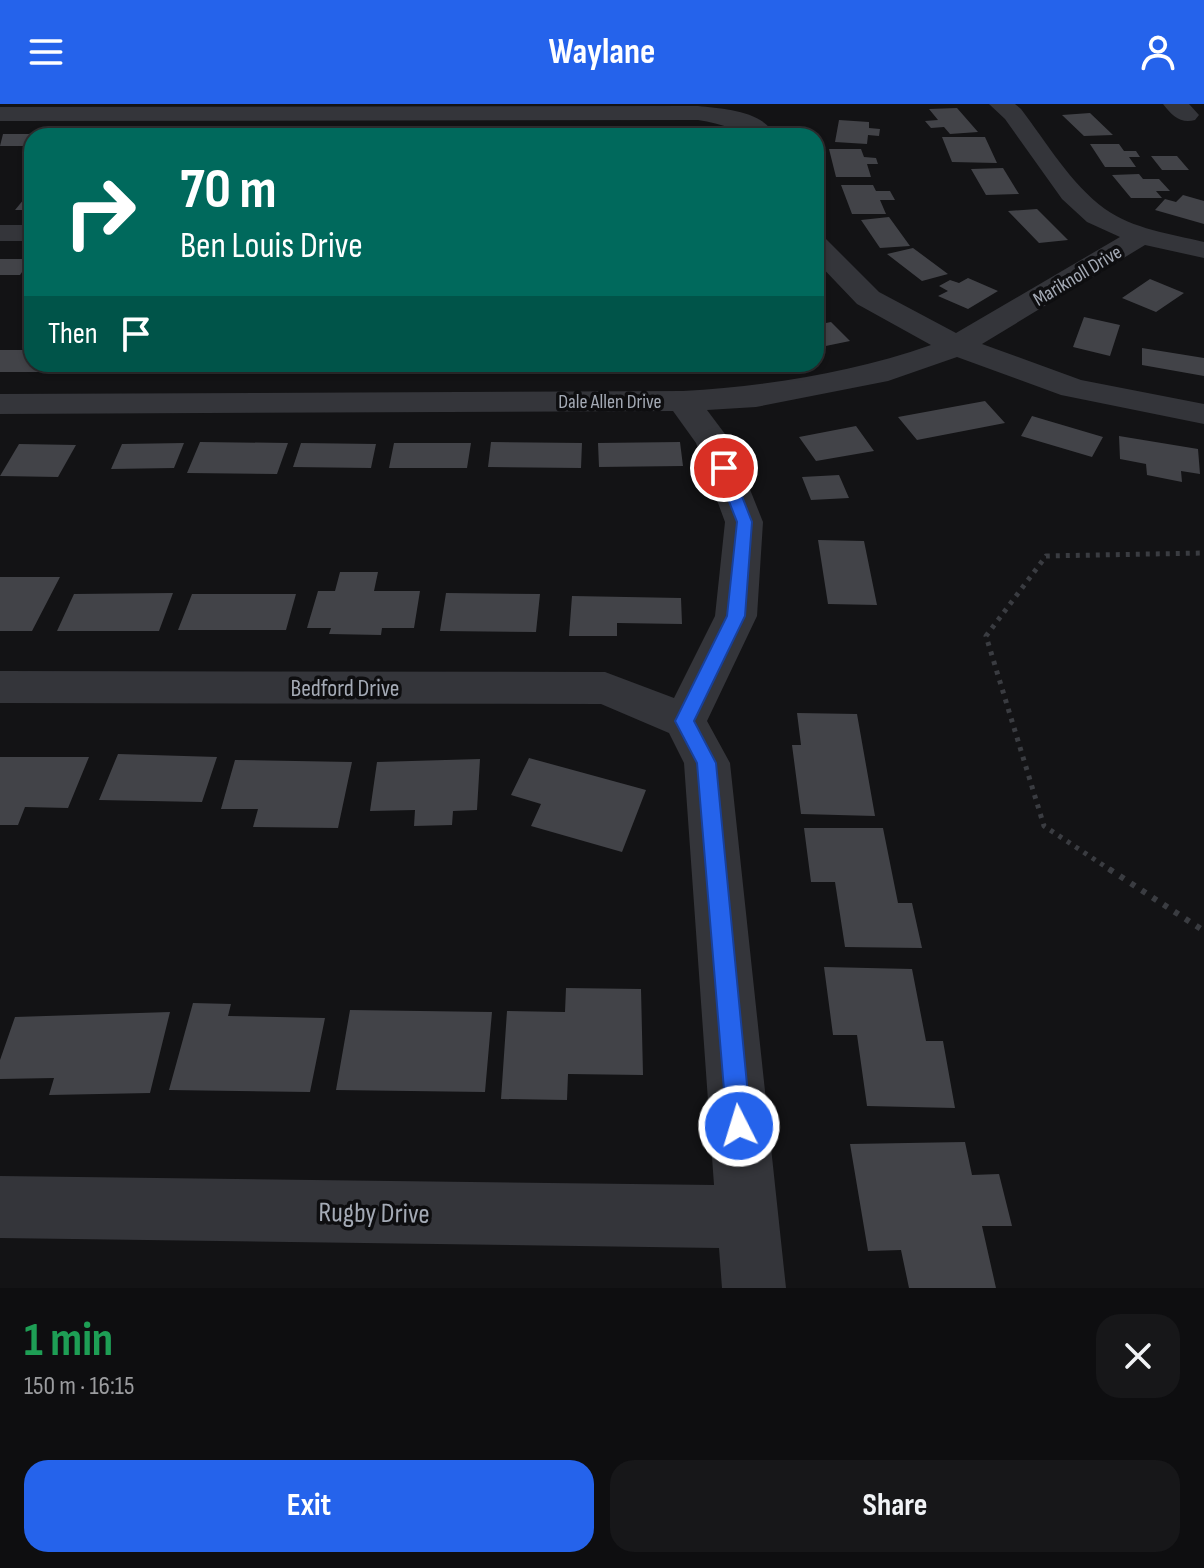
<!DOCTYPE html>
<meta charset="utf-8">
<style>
body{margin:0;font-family:"Sofia Sans Condensed",sans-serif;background:#171719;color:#f1f3f6;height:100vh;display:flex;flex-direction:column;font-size:30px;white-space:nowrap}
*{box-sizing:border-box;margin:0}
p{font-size:26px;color:#9b9c9f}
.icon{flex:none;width:44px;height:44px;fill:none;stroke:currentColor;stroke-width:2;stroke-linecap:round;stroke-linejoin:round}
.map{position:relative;height:1184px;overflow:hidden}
.sheet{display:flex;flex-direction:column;background:#0e0e10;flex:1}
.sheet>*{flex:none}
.guide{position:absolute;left:24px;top:24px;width:800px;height:244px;border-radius:24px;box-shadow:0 2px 6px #0004,0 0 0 2px #2e2e30;background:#00695c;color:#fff;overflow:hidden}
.pin{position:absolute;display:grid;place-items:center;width:68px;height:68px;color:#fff;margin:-34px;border:4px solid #fff;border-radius:50%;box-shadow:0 2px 8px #0007}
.me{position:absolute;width:88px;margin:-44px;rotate:355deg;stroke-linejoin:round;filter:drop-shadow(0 0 6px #0008)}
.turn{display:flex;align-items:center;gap:28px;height:168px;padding:0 24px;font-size:36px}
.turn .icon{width:104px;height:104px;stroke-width:2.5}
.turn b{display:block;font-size:56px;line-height:68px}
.then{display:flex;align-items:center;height:76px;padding:0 24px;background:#0003;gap:16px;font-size:30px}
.round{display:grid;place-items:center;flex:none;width:84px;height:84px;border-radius:24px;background:#171719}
.headline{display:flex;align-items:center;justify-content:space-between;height:136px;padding:0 24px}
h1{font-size:48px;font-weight:700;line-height:60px;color:#1e9e55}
.primary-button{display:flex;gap:16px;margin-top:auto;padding:16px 24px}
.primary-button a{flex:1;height:92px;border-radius:24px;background:#2563eb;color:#fff;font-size:32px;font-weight:700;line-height:92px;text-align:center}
.primary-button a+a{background:#171719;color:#f1f3f6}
header{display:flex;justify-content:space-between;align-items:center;height:104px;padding:0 24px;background:#2563eb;color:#fff;font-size:36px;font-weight:700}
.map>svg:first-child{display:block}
.building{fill:#424348}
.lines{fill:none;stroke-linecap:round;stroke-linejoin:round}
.path-far1{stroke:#3a3c41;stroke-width:5;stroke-dasharray:4 6;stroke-linecap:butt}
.path{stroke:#3a3c41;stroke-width:6;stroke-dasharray:5 8;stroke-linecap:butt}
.minor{fill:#34353a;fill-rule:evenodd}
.route{fill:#2563eb;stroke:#184099;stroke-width:2}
.labels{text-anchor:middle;stroke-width:7;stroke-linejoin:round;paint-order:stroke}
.far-street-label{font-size:20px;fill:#a4aab5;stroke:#0e0e10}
.street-label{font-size:24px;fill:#a4aab5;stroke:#0e0e10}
.near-street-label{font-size:28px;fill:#a4aab5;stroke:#0e0e10}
</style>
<header><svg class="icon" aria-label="menu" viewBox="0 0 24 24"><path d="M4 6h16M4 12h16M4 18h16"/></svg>Waylane<svg class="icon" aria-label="person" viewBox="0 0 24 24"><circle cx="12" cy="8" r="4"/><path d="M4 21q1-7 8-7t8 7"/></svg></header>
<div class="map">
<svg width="1204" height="1184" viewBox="0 0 1204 1184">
<rect width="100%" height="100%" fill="#131315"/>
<path class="building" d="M957,4l21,24 -28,2 -6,-7 -13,1 -6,-7 13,-1 -9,-11z
M1090,9l23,22 -29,1 -22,-21z
M839,16l30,2v6l11,1 -1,7 -11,-1 -1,9 -32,-2z
M692,23h31l1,9h-31z
M592,28l48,1v3h-49z
M512,29h51v3h-51z
M3,30h29v12h-32z
M942,33h43l12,26 -45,-1z
M1090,40h29l5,7h12l4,6h-11l7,10h-31z
M829,45h32l3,8 12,1 2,6h-11l4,13h-35z
M1151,52h26l12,14h-27z
M1003,64l16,26 -33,1 -15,-26z
M1139,70l4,5h16l11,12h-14l6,7h-31l-19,-23z
M841,81h32l3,6h14l5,9h-15l6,14h-34z
M29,89h3v17h-17z
M1183,91l21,6v23l-49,-14 10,-11 11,3z
M1037,105l31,31 -29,3 -31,-32z
M889,113l21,29 -30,2 -19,-28z
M913,144l35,26 -26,7 -35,-27z
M0,155h31l-11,16h-20z
M968,174l30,13 -30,18 -30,-13 10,-5 -9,-5 11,-6 9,3z
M1150,175l34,14 -28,19 -34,-14z
M1084,213l36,8 -10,31 -37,-9z
M831,218l19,19 -34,7v-23z
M1142,244l62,10v18l-62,-11z
M0,246h32v14h16l-5,8h-43z
M63,260h69l-4,6 -69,1z
M194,260h30l-2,6h-31z
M233,260h29l-2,6 -30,1z
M325,260h66l-2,7 -66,-1z
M428,260h56l-1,7 -56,-1z
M500,260h88v7l-89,-1z
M598,260h51l1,6h-52z
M985,297l20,22 -88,17 -19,-23z
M1032,312l71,21 -11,20 -71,-21z
M856,322l18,25 -58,10 -17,-24z
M1119,332l79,13 2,25 -19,-3 1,11 -35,-7 -1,-11 -26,-5z
M200,338l88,1 -11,31 -90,-1z
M491,338l91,1 -1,25 -93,-1z
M680,338l3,24 -84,1 -1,-24z
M184,339l-10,25 -63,1 11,-25z
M301,339l75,1 -5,24 -78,-1z
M394,339h77l-4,25h-78z
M19,340l57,1 -18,32 -58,-1z
M839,371l10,23 -38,2 -9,-23z
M818,436l46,1 13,64 -49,-1z
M340,468h38l-4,19h46l-6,37h-32l-1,7 -52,-1 2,-6h-24l11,-37h17z
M0,473h60l-28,54h-32z
M173,489l-14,38h-102l17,-37z
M446,489l94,1 -4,38 -96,-1z
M192,490h104l-10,36h-108z
M572,492l109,2 1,26 -65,-1v13h-48z
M797,609l60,1 18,102 -74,-2 -9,-69h9z
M118,650l99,3 -15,45 -103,-2z
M0,653h89l-21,51 -43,-1 -7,18h-18z
M529,654l117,32 -24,62 -91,-26 10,-22 -30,-9z
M480,655l-3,51 -24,1 -1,14 -38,1 1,-16 -45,1 7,-49z
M235,656l117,2 -14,66 -85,-1 5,-18h-37z
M804,724h79l15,75h14l10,45 -77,-1 -10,-65h-24z
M824,863l88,2 14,72h17l12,67 -88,-2 -10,-71h-24z
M566,884l75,1 2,86 -75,-1 -1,26 -66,-1 6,-88 58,1z
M193,899l38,1 -3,12 97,2 -15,74 -141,-2z
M350,906l142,2 -7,80 -149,-2z
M170,908l-20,81 -101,2 5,-17 -54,1v-19l15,-43z
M965,1038l7,33 27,-1 13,52h-30l14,62h-87l-8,-38 -33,1 -18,-107z"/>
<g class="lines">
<path class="path-far1" d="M1112,767l-68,-45 -58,-190 60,-80 158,-3"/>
<path class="path" d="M1109,765l95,62"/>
<path class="minor" d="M989,0h26l6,5c26,34 49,74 84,100 28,20 66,25 99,33v16l-59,-13 -163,99 99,36 123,24v20l-143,-29 -104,-38 -69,24 -132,26 -49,3 24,32 32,80 -6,94 -50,105 23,42 56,525h-64l-3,-40 -719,-10v-62l714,9 -30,-422 -15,-30 -68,-29 -601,-1v-32l605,1 69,26 41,-82 10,-94 -29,-79 -23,-32 -673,3v-20l683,-3c85,-5 168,-18 248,-46l-74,-41 -41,-43v-24l10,2 53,53 77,41 164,-96 -33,-15 -25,-23 -57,-80z
M1163,0h26l10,11 -4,5c-14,4 -23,-4 -32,-16z
M698,2c25,3 65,4 77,30 -27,0 -49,-12 -77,-16l-698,1v-14z
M0,121h32v16h-32z"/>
</g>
<path class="route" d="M724,360l7,4 21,54 -7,94 -51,105 22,42 35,363 -3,9 -9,3 -8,-3 -4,-9 -30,-363 -22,-42 52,-105 10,-94 -21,-54z"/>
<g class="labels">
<g class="far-street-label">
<text transform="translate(1077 171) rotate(-31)" y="7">Mariknoll Drive</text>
<text x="610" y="304">Dale Allen Drive</text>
</g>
<g class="street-label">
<text x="345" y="592">Bedford Drive</text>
</g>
<g class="near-street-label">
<text transform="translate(374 1108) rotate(1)" y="10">Rugby Drive</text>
</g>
</g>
</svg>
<div class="pin" style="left:724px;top:364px;background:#d93025"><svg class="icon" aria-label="arrive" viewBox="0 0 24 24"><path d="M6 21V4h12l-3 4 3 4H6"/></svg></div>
<svg class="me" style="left:739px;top:1022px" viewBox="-20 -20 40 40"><circle r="17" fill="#2563eb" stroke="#fff" stroke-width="3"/><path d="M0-11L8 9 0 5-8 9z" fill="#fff"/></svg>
<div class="guide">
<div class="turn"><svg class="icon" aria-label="right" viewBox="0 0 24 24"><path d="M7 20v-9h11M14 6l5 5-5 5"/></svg><div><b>70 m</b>Ben Louis Drive</div></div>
<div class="then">Then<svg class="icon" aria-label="arrive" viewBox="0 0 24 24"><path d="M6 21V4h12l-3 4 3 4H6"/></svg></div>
</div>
</div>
<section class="sheet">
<div class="headline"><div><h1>1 min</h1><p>150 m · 16:15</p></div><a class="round"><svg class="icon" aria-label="close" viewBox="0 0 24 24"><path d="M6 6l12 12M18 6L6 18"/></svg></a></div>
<div class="primary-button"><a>Exit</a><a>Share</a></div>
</section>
